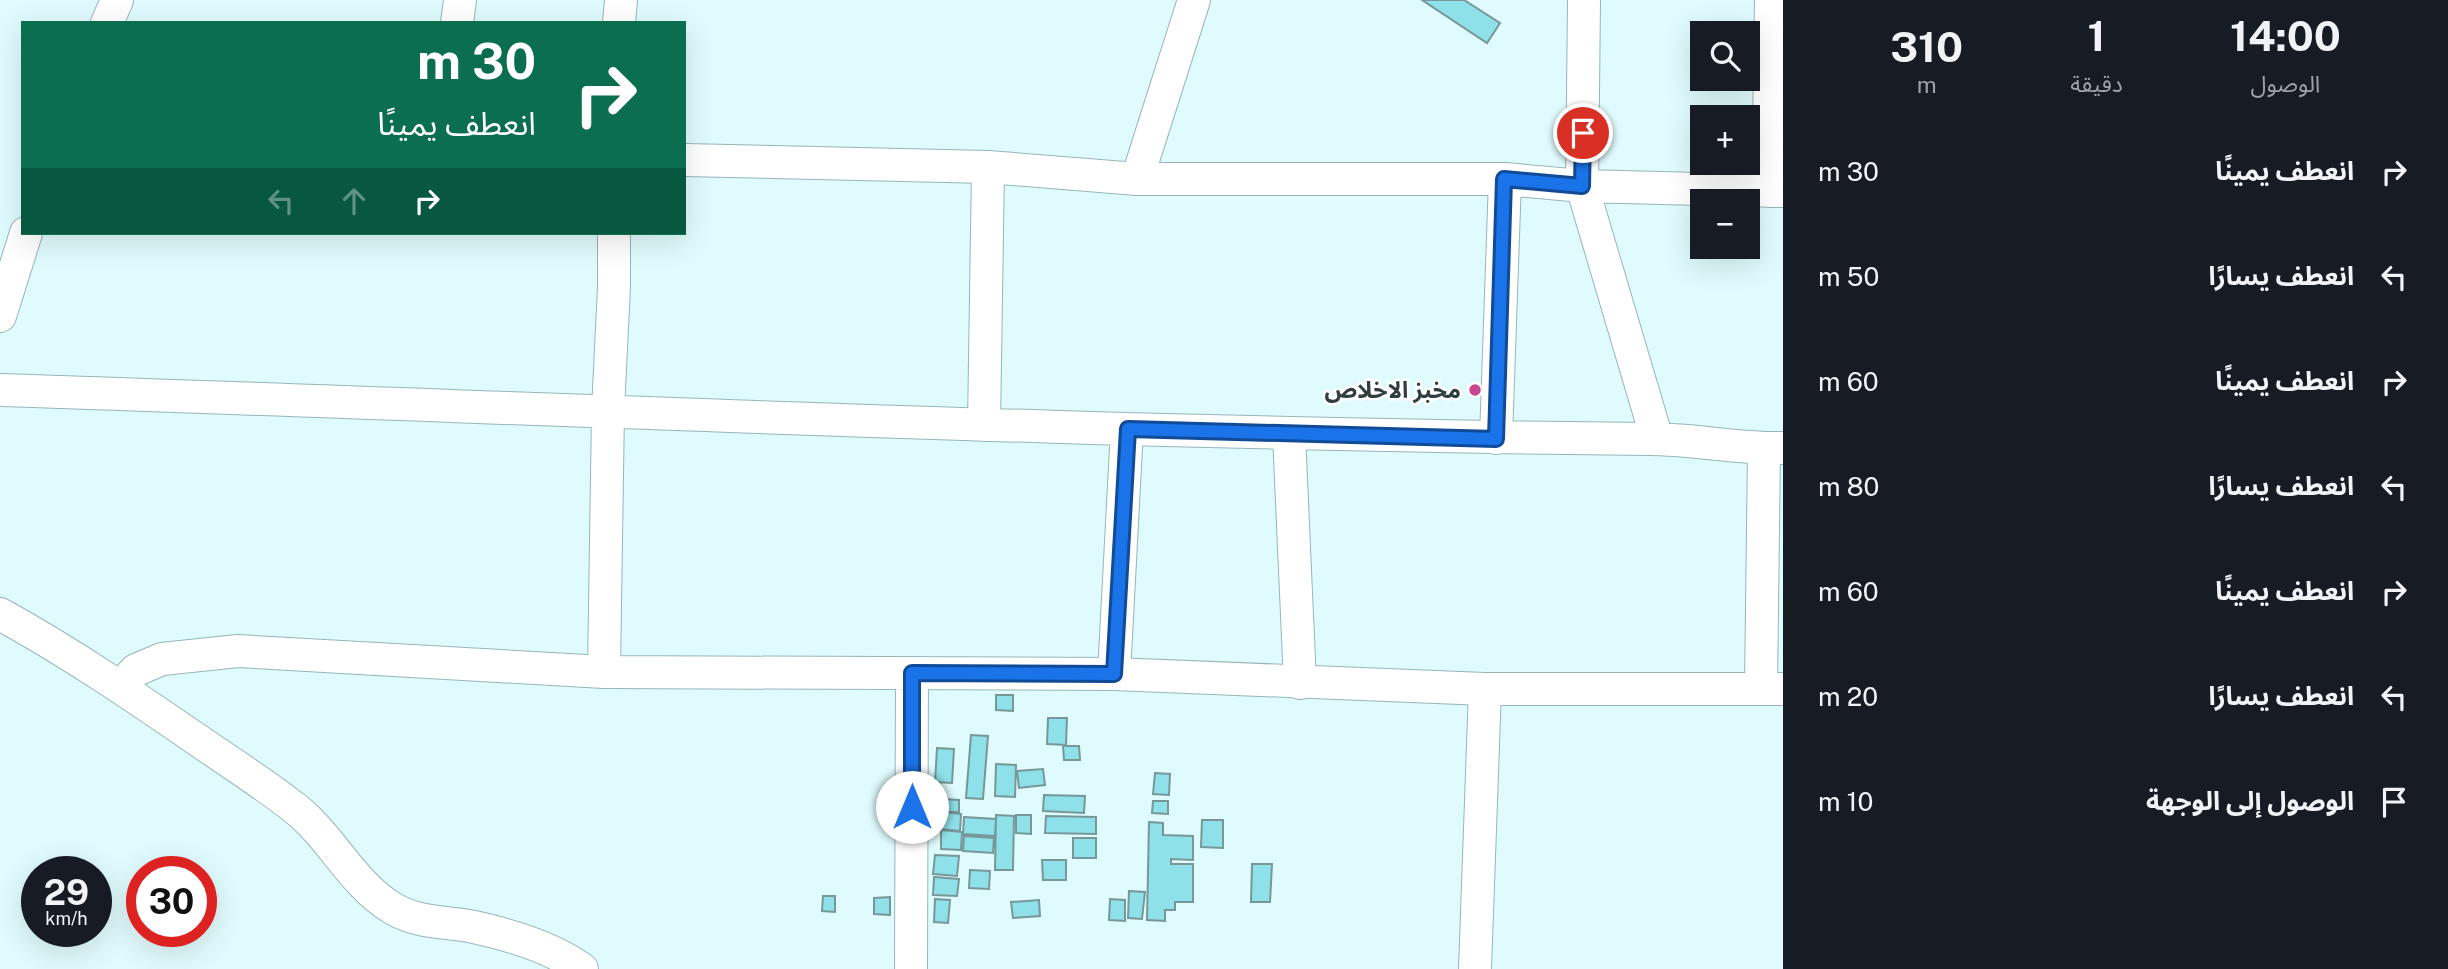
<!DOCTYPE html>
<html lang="ar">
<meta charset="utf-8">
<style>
body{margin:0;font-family:"Public Sans","Noto Sans Arabic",sans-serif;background:#20242c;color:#f1f3f6;direction:rtl;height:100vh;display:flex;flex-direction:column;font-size:26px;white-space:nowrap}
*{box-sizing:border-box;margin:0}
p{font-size:23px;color:#9ea1a6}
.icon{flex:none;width:38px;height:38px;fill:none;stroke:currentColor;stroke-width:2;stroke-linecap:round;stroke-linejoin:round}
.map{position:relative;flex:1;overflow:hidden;direction:ltr}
.panel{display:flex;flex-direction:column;background:#171b24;width:665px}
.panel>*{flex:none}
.hud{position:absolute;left:21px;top:21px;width:665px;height:214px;border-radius:0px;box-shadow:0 7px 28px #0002;direction:rtl;background:#0b6e4f;color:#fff;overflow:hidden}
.buttons{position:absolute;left:1690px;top:21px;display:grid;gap:14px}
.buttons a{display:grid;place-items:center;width:70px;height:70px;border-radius:0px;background:#171b24;box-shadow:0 7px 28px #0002;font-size:35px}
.speed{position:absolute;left:21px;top:856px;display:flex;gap:14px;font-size:35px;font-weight:700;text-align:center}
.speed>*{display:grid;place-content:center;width:91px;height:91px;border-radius:50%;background:#171b24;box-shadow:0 7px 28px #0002;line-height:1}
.speed small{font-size:18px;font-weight:400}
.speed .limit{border:10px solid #d22;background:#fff;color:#111}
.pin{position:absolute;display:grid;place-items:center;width:60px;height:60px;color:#fff;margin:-30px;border:4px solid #fff;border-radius:50%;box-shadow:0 2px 7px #0007}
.me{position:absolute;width:77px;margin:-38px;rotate:0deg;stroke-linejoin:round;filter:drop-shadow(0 0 5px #0008)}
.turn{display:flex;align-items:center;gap:24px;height:147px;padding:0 35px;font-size:32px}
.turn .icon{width:91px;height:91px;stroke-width:2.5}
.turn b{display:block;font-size:49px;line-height:60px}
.lanes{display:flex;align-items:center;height:66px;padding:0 35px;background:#0003;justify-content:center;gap:35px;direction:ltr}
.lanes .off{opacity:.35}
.eta{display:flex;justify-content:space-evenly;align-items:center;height:119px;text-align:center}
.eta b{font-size:42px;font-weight:700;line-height:49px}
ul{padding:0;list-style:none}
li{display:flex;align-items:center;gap:21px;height:105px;padding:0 35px}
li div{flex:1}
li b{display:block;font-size:26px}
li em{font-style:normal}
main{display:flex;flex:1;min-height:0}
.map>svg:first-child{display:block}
.building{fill:#8ee1e8;stroke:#779799;stroke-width:2}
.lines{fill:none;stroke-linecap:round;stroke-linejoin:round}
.minor-casing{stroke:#96b6b9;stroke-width:34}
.minor{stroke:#fff;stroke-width:32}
.route-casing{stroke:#114b97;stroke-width:18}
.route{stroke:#1a73e8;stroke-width:12}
.poi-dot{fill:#c8478f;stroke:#fff;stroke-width:2.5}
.labels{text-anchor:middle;stroke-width:5;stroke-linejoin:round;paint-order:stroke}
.poi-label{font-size:23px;font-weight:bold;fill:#313e3f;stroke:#fff;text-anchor:end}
</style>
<main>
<section class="panel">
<div class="eta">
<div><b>14:00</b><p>الوصول</p></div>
<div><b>1</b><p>دقيقة</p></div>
<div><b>310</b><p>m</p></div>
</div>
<ul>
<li><svg class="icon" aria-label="right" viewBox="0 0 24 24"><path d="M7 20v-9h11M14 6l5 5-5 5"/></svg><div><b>انعطف يمينًا</b></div><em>30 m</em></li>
<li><svg class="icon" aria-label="left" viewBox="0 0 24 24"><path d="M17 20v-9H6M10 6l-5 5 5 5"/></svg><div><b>انعطف يسارًا</b></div><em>50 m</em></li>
<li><svg class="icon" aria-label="right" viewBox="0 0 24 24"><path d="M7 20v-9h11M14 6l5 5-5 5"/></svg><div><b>انعطف يمينًا</b></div><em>60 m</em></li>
<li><svg class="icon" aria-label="left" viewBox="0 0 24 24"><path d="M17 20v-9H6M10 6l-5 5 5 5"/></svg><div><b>انعطف يسارًا</b></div><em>80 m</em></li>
<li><svg class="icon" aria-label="right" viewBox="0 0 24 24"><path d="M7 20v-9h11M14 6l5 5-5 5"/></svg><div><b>انعطف يمينًا</b></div><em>60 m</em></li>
<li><svg class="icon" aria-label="left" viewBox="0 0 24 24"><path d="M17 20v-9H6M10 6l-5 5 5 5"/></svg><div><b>انعطف يسارًا</b></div><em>20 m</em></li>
<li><svg class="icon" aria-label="arrive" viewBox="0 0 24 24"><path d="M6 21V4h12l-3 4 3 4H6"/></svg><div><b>الوصول إلى الوجهة</b></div><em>10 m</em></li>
</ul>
</section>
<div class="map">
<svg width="1783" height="969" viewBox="0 0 1783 969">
<rect width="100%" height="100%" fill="#e0fbfd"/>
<path class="building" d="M1422,0h42l36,23 -13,20z
M996,695h17v16l-17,-1z
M1048,718h19l-1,27 -19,-1z
M971,735l17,1 -5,63 -17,-1z
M1063,746h16l1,14h-16z
M937,748l17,1 -2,34 -17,-1z
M996,764l20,1 -1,32 -20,-1z
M1043,769l2,16 -26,3 -2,-17z
M1155,773l15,1 -1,21 -16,-1z
M1044,795l41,1 -1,17 -41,-2z
M942,799l17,1v12h-18z
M1153,801h15v13l-16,-1z
M943,812l18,2 -1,17 -19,-2z
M996,815l18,1 -1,54h-18z
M1016,815h15v19l-15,-1z
M1046,816l50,1v17l-51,-1z
M964,817l32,2 -1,17 -32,-2z
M1202,820h21v28l-22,-1z
M1149,822l14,1v12l30,1v24l-22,-1v5h22v38h-18v8h-10v11l-18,-1z
M941,830l21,2 -1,18 -20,-1z
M964,836l30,2 -1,15 -30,-2z
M1073,838h23v20h-23z
M935,855l24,1 -2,20 -24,-2z
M1042,860h24v20h-23z
M1252,864h20l-2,38h-19z
M970,870l20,1 -1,18 -20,-1z
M934,877l25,2 -2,17 -24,-1z
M1129,891l16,1 -3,27 -14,-1z
M823,896h12v16l-13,-1z
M890,897v18l-16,-1v-16z
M935,899l15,1 -2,23 -14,-1z
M1110,899l15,1v21l-16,-1z
M1039,900l1,16 -27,2 -2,-16z"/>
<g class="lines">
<defs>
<path id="minor" d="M1584,0l-2,186 75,253
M107,23l10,-23
M457,23l3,-23
M619,23l2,-23
M684,160l304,7 149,12h368l77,7 201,5
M1137,179l57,-179
M1768,191l3,-191
M0,316l26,-83
M0,390c550,18 1099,44 1649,49 45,0 89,10 134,9
M984,425l4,-258
M1289,434l11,249
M1496,438l9,-259
M0,614c71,39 138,85 205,131 29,20 59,39 87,61 38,28 59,77 100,102 27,16 53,13 82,19 37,8 77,20 108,42
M604,672l4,-262 6,-123v-54
M1114,674l13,-245
M120,686l16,-16 26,-11 76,-8 366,21 510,2 371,15h298
M1761,688l3,-239
M911,969l1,-296
M1475,969l10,-280"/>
</defs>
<use href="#minor" class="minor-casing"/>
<use href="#minor" class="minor"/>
</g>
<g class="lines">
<defs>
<path id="route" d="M912,807v-134l202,1 14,-245 368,10 8,-260 78,7 1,-53"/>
</defs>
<use href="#route" class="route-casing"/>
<use href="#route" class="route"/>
</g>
<circle class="poi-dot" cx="1475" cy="390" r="7"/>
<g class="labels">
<g class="poi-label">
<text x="1461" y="398">مخبز الاخلاص</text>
</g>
</g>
</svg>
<div class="buttons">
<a><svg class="icon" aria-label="search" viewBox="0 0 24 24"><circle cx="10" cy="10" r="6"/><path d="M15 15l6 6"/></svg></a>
<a>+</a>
<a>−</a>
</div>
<div class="speed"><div>29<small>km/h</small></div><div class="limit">30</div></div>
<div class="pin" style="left:1583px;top:133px;background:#d93025"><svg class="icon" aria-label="arrive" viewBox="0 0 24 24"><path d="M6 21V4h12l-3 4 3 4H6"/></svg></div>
<svg class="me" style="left:912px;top:807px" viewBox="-20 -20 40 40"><circle r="19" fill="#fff"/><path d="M0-13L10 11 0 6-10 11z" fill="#1a73e8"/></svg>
<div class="hud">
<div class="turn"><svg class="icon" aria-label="right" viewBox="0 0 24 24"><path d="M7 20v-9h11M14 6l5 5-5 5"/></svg><div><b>30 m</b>انعطف يمينًا</div></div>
<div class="lanes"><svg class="icon off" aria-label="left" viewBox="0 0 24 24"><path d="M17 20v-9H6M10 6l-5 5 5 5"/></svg><svg class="icon off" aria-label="ahead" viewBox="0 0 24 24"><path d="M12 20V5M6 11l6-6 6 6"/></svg><svg class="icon" aria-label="right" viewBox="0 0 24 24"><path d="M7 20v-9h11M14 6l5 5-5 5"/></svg></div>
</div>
</div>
</main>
